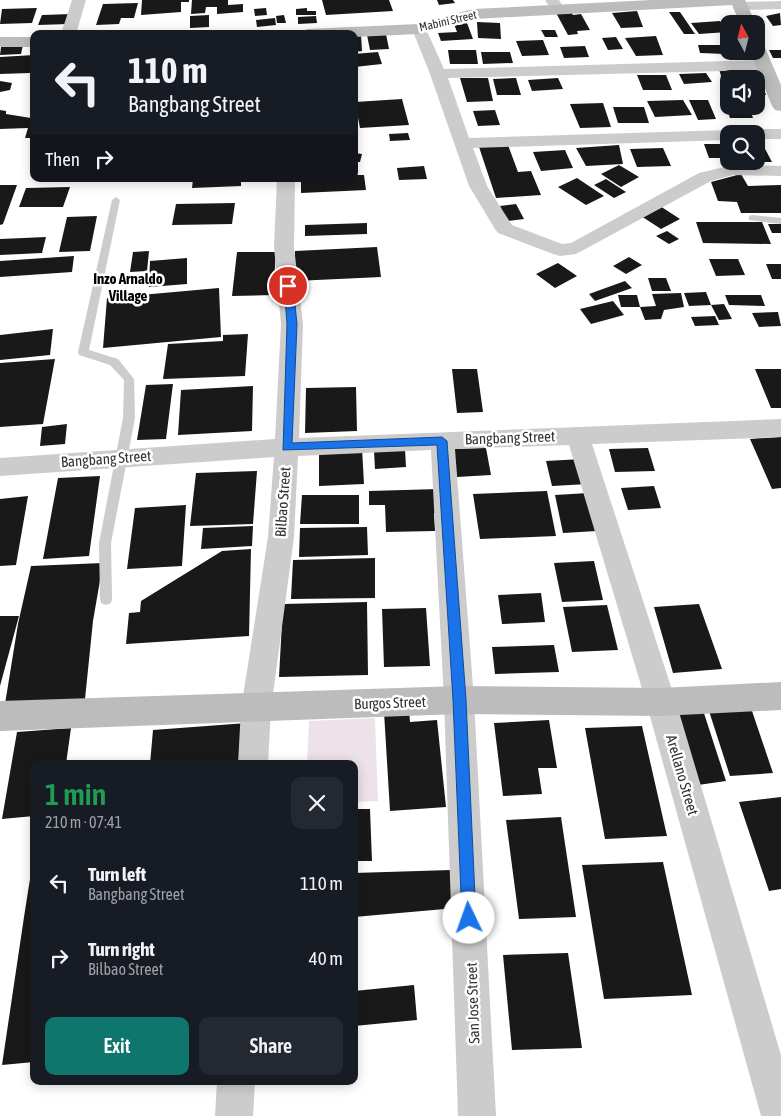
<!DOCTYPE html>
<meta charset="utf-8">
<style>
body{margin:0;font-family:"Asap Condensed",sans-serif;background:#242831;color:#f1f3f6;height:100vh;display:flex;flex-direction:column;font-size:19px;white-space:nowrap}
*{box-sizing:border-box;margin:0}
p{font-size:16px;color:#9ea1a6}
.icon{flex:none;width:28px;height:28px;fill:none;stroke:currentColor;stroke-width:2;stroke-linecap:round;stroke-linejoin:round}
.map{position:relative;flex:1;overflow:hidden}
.drawer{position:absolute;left:30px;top:760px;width:328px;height:325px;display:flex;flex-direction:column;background:#171b24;border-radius:10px;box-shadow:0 2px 12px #0003}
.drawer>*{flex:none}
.top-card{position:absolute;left:30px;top:30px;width:328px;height:152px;border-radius:10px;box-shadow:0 2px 12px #0003;background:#171b24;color:#f1f3f6;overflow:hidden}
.needle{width:32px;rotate:353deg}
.fabs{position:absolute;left:720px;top:15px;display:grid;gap:10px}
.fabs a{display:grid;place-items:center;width:45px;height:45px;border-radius:10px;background:#171b24;box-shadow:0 2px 12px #0003;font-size:25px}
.pin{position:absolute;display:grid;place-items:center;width:42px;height:42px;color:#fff;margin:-21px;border:2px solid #fff;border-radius:50%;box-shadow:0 1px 5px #0007}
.me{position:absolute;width:55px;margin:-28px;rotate:357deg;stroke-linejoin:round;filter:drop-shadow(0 0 4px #0008)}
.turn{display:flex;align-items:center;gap:18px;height:105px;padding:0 15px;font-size:22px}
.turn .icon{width:65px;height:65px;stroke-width:2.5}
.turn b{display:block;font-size:35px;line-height:42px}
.then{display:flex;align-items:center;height:48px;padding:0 15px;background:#0003;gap:10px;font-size:19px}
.round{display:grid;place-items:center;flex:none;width:52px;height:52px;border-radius:10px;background:#242831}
.head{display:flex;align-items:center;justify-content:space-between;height:85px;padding:0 15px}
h1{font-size:30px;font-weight:600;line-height:38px;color:#1e9e55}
.primary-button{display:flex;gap:10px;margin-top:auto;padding:10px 15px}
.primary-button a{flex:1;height:58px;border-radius:10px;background:#0f766e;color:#fff;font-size:20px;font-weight:600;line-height:58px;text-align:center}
.primary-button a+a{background:#242831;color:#f1f3f6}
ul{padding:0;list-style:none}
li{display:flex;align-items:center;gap:15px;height:75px;padding:0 15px}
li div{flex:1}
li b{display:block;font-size:19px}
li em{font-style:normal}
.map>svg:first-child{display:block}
.green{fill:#ede2e9}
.building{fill:#191919}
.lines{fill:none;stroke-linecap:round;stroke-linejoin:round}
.lane{fill:#ccc;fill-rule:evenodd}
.street{fill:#ccc;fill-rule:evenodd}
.secondary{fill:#bcbcbc;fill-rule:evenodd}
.route{fill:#1a73e8;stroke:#114b97}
.labels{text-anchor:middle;stroke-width:5;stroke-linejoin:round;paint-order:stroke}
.far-street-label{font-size:12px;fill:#323232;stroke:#fff}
.far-quarter-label{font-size:15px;font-weight:bold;fill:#000;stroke:#fff}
.street-label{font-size:15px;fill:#323232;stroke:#fff}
</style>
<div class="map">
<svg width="781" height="1116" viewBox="0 0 781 1116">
<rect width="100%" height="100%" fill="#fff"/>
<path class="green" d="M375,718l3,83 -24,1v-38h-47l2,-43z"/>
<path class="building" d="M142,0h47v2h-8v10l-40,3z
M192,0h36v5l15,-1v8l-26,2v-7h-11l-1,6 -14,1z
M322,0h67l4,11 -67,4z
M437,0h16l2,3 -16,2z
M138,3l-4,15h-13l-2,6 -23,1 7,-21z
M37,8l-5,15 -32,1 2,-15z
M266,8l1,7 -12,1 -1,-7z
M307,8v3h9v4h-20v-6z
M570,10l3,5 8,-1 9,16 -13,1 1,3 -10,1 -13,-24z
M637,11l6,16 -22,1 -9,-15z
M669,12h11l15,22h-11z
M780,13l1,12 -8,1 -7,-10z
M72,14l-4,10 -30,1 4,-10z
M209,15v12l-19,1v-12z
M284,15l2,8h-9l-1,-7z
M316,16l1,7 -19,1v-7z
M275,18l1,7 -19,2 -1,-7z
M720,21l8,11 -29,2 -8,-11z
M477,22l23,1 1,16 -23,-1z
M467,23l6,16 -32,2 -3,-8 19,-1 -3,-8z
M541,30h14l3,7h-13z
M386,34l3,15 -19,1 -3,-15z
M361,35l1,16 -8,1v-16z
M656,36l7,19 -27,1 -11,-18z
M616,37l7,12 -15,1 -6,-12z
M543,40l6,15 -27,1 -6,-15z
M23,45l-2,9 -21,1 1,-8z
M698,45h24l3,9 -25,-1z
M585,46l4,11 -25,1 -4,-11z
M448,50h28l2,14h-28z
M769,50h12v8h-8z
M378,52l4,12 -28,3v-13z
M481,52h29l3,11 -30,1z
M34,55l-4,18 -30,1v-17z
M719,69l38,1 9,25h-10v-16h-27v7h-5z
M706,73l6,9 -28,2 -5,-10z
M637,75h29l6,15h-29z
M460,78h28l5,23 -26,1z
M516,78l5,17h-24l-4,-16z
M558,78l5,11 -31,2 -4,-11z
M0,81l12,2 -2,7 -10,2z
M402,99l7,26 -49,3 -5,-26z
M683,100l9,15 -37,2 -8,-16z
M689,100h19l8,19 -18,1z
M724,101h5v5h20l4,12h-23z
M603,103l8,24 -31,1 -10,-24z
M613,107h31l5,16h-31z
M0,110l6,1v3l25,4 -1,7 4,-1v14h-9l3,-10 -28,1z
M495,110l5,15 -22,1 -5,-15z
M408,133l2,7 -20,1 -1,-7z
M704,144h24l1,14h-20z
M508,145l10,27 13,-1 10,24 -45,3 -17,-51z
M619,145l4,19 -37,2 -10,-18z
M756,145h7l9,17h-16z
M663,148l8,18 -34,1 -7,-18z
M565,150l8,18 -32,3 -8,-19z
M354,153l8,1 -2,8h-6z
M619,165l20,12 -18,10 -20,-13z
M424,166l3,13 -28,1 -2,-12z
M741,174l7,12 33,-1v28h-40l-4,-11 -19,-1 -7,-19z
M354,175h10l2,15 -65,3v-14h53z
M577,178l27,18 -18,9 -28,-18z
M193,179h48v7l-49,2z
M606,179l20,13 -12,6 -20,-13z
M0,185h17l-14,39 -3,1z
M70,187l-7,20h-44l7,-19z
M235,203l-3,21 -60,1 4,-21z
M516,204l8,15 -17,2 -7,-15z
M660,206l20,13 -19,10 -20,-13z
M97,216l-7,35 -31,1 8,-35z
M696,222h66l9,22 -68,-1z
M367,223v11l-62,2v-11z
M768,224h13v9h-9z
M667,231l12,8 -10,5 -13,-8z
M46,237l-4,16 -42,2v-16z
M377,247l4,30 -86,4v-30z
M149,251l-2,20 -17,1 3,-20z
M237,252h39l-3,43 -41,1z
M74,256l-2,16 -72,5v-16z
M629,257l13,8 -16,9 -13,-8z
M187,258v26l-38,3 1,-26z
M709,259h29l7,16 -29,1z
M558,263l19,13 -22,12 -19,-14z
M766,264h15v15h-9z
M648,278h18l5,13h-19z
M625,281l7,7 -37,13 -6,-7z
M219,288l2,49 -118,11 4,-50z
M706,292l5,13 -22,1 -5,-13z
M681,293l3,14 -20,3 -3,9 -16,1 -5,-13 16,-1 -4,-12z
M618,295h19l3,12h-19z
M725,295h36l4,11 -36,-1z
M613,301l11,14 -33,9 -11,-15z
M724,304l8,15 -13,1 -8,-15z
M778,312l3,14 -22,1 -7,-14z
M715,316l4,9 -24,1 -4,-9z
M53,329l-3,26 -50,5v-25z
M248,334l-3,42 -82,3 5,-35 55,-3v-6z
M55,359l-12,65 -43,3v-64z
M452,369h25l6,43 -26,1z
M755,369h26v39h-10z
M173,384l-7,55 -29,1 9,-55z
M253,386l-1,45 -74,4 3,-45z
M356,387l1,44 -52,2 1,-45z
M67,424l-2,20 -25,2 2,-19z
M781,437v51l-9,1 -22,-50z
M362,448l2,36 -45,2v-36z
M486,448l5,27 -34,2 -4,-28z
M648,448l7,23 -40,1 -6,-23z
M405,449l1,18 -31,2 -1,-18z
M582,459l6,25 -36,2 -6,-25z
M257,471l-4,53 -63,2 6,-53z
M100,476l-11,80 -46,3 15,-81z
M654,486l7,22 -33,2 -7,-22z
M439,489l1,24h-6l1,18 -49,1 -1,-27h-16v-14z
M547,491l9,45 -76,3 -7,-45z
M588,493l9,38 -34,2 -8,-38z
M302,495h57v29h-59z
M28,496l-12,69 -16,1v-67z
M186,505l-4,61 -55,3 8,-61z
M253,526l-1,20 -51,3 2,-21z
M367,527l1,28 -69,2 1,-29z
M251,549l-2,87 -123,8 3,-31 11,-1 1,-11 81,-50z
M375,558v40l-84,1 2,-39z
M594,561l9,39 -41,2 -8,-39z
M103,563l-10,58 -8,78 -80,5 13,-80 13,-58z
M541,593l4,29 -43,2 -4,-29z
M367,602l1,73 -89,2 4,-73z
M699,604l23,65 -49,4 -19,-66z
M607,605l11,45 -46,2 -9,-45z
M426,608l4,58 -46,1 -2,-58z
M0,616h19l-19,70z
M554,645l5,27 -64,2 -3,-27z
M701,704l25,77 -35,5 -23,-79z
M751,708l22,65 -43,3 -21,-65z
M409,710l1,12 27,-2 9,87 -56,4 -6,-99z
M549,720l8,48h-19l4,26 -39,2 -9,-73z
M247,723v41h-97l3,-34z
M642,726l25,110 -62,3 -20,-111z
M71,728l-5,36h-32v52l-32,3 15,-87z
M781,797v92l-12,2 -30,-89z
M354,809h16l2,52h-18z
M561,817l15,100 -57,2 -13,-99z
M33,860l1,202 -32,3 22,-148z
M663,862l29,133 -88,4 -22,-134z
M451,870l5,38 -102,9v-44z
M568,953l14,95 -70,2 -9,-95z
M414,985l3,35 -63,6v-35z"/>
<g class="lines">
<path class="lane" d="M116,197l4,3 -31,150 29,9 16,20 1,39 -24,125 1,56 -1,4 -5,2 -5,-2 -1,-4 -1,-56 24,-125 1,-38 -14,-15 -31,-10 -1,-3 34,-152z
M752,215l29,3v6l-32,-4v-4z"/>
<path class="street" d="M72,0h14l-10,34h-15z
M545,0h14l5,8 -7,4 -5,-1z
M781,1v8l-41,1 -7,-4 7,-4z
M419,25l7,4 18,40 321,-9 8,5 -8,5 -317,8 21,60 260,-8 8,4h-8v6l-256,8 14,38 25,39 50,19 9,-1 128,-70 34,-8 48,1v10l-48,-1 -22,6 -135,73 -16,2 -7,-2 -55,-21 -3,-4 -26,-43 -39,-112 -18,-45z
M756,129h25v10h-25v-5h-8l2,-4z
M277,179h18l-1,68 9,77 -4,114 482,-19v18l-189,7 84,258 105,353v61h-20l-115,-414 -77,-257 -114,4 19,251 22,416h-38l-14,-416 -13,-250 -133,6 -4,81 -23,172 -3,55h-30l3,-55 27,-172 6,-80 -274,19v-18l275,-19 6,-115 -7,-77z
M217,1081h38l-2,35h-38z"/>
<path class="secondary" d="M652,0h93l11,24h-16l-8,-19 -258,14 -55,15 -65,3v-3h-55l8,-5 111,-5 55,-15z
M0,37h34v10h-34z
M756,40l8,5 17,40v26l-6,-1 -3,-4 -22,-55h6z
M781,682v28l-120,6 -202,-2 -459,17v-30l459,-15 202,2z"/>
</g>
<path class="route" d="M288,283l5,3 4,38 -5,119 150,-6 5,4 19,259 10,218 -2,5 -5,2 -5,-2 -2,-5 -9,-218 -16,-255 -154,5 4,-126 -3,-38z"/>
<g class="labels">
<g class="far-street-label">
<text transform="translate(448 21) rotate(-13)" y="4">Mabini Street</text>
</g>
<g class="far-quarter-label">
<text x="128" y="284">Inzo Arnaldo<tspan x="128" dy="17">Village</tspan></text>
</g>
<g class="street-label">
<text transform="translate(510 438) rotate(-2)" y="5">Bangbang Street</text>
<text transform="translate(106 459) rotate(-4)" y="5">Bangbang Street</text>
<text transform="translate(283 502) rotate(-86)" y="5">Bilbao Street</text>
<text transform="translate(390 703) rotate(-2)" y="5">Burgos Street</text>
<text transform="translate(682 775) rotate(74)" y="5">Arellano Street</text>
<text transform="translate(473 1003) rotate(-92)" y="5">San Jose Street</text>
</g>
</g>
</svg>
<div class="fabs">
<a><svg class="needle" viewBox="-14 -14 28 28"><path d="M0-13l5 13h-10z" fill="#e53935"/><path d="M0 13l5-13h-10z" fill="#9ea1a6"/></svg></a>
<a><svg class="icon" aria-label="sound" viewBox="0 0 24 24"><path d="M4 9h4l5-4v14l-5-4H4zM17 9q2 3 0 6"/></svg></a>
<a><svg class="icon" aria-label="search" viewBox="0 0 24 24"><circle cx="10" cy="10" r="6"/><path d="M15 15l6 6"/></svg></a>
</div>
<div class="pin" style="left:288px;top:286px;background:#d93025"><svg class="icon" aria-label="arrive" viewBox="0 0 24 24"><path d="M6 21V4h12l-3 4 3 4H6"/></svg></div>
<svg class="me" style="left:469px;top:918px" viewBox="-20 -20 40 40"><circle r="19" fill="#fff"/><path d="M0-13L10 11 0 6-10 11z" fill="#1a73e8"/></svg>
<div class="top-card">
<div class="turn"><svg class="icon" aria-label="left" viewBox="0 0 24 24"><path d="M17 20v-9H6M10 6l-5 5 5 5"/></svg><div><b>110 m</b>Bangbang Street</div></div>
<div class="then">Then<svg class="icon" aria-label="right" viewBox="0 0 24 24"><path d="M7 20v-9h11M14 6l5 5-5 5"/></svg></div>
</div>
<section class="drawer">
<div class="head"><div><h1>1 min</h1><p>210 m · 07:41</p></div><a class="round"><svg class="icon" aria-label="close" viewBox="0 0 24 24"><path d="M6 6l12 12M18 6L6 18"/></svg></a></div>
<ul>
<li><svg class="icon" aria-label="left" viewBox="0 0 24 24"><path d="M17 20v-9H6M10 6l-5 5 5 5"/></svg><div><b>Turn left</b><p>Bangbang Street</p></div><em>110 m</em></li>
<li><svg class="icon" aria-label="right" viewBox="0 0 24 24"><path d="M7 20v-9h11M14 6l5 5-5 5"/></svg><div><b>Turn right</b><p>Bilbao Street</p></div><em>40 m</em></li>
</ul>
<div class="primary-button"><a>Exit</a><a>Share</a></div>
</section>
</div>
